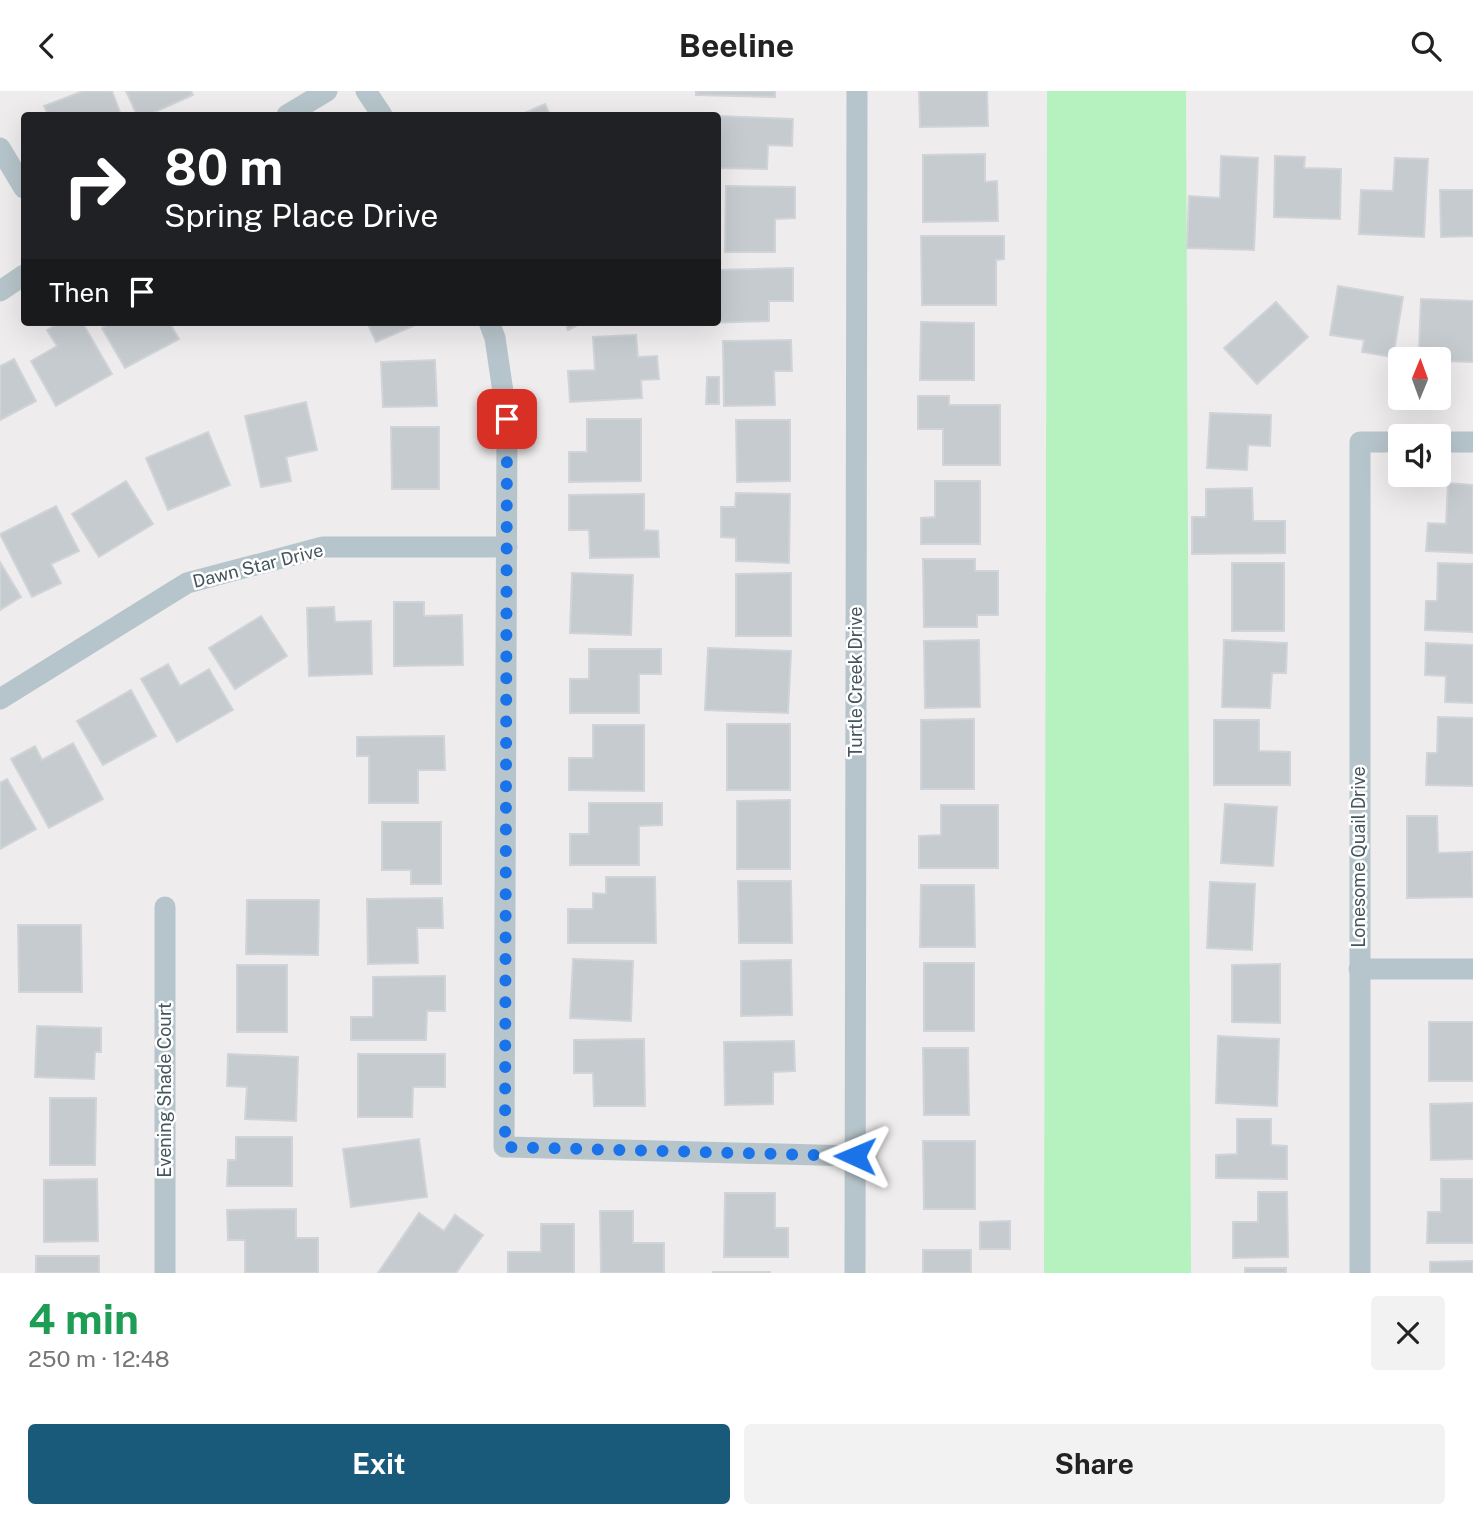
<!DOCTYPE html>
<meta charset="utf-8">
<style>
body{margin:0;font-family:"Public Sans",sans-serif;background:#f2f2f2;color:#222;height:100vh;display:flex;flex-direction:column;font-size:26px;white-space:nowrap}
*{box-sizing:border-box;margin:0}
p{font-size:23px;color:#767676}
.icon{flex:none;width:38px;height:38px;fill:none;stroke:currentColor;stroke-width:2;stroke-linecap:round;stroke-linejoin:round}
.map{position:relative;height:1182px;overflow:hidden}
.sheet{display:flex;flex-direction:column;background:#fff;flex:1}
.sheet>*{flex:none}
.hud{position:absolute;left:21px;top:21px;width:700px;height:214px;border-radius:7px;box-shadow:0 7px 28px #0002;background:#202124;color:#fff;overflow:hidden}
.needle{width:46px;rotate:1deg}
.fabs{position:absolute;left:1388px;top:256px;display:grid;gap:14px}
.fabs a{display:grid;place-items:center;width:63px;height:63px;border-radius:7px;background:#fff;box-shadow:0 7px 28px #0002;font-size:35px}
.pin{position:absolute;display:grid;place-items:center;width:60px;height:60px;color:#fff;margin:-30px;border-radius:14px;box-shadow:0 4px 10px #0006}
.me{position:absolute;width:77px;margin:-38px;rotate:271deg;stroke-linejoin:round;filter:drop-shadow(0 0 5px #0008)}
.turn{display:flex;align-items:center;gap:24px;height:147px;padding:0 28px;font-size:32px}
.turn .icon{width:91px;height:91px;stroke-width:2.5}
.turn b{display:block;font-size:49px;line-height:60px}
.then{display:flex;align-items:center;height:66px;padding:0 28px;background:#0003;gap:14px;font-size:26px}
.round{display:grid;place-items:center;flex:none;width:74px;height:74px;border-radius:7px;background:#f2f2f2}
.headline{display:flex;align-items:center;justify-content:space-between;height:119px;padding:0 28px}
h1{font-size:42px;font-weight:700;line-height:52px;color:#1e9e55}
.cta{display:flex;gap:14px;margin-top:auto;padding:14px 28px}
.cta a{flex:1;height:80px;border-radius:7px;background:#195a7b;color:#fff;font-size:28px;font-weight:700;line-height:80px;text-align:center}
.cta a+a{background:#f2f2f2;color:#222}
header{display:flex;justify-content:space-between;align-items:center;height:91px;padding:0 28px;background:#fff;font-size:32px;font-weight:700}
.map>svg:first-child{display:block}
.green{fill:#b6f1c0}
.building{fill:#c6cbd0;stroke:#d0d4d9;stroke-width:2}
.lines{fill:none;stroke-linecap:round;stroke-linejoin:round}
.street{stroke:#b6c5cb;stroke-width:21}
.route{stroke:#1a73e8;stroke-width:12;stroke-dasharray:0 21.6}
.labels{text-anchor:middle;stroke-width:5;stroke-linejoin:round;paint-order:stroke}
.street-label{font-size:18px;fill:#44555b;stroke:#fff}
</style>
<header><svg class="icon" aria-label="back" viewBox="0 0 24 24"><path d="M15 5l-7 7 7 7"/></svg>Beeline<svg class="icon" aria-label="search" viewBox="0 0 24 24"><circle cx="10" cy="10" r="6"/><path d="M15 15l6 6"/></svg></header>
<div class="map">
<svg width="1473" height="1182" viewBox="0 0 1473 1182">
<rect width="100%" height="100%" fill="#efeced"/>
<path class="green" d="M1047,0h139l5,1182h-147z"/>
<path class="building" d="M83,0h29l9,24h-73l-4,-9z
M126,0h65l2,4 -45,20h-11z
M696,0h79v6l-79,-2z
M919,0h68l1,35 -68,1z
M545,13l5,11h-30z
M718,25l75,3 -1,27 -24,-1 -1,24 -49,-1z
M985,63v28l12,-1 1,40 -75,1v-67z
M1221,65l37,2 -4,92 -67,-2 2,-52 31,2z
M1275,65l30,1 -1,11 37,1 -1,50 -66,-2z
M1395,67l33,1 -4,78 -65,-3 2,-44 32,1z
M726,95l69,1v31l-20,1v33h-50z
M1440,99h33v46l-32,1z
M921,145h83v23l-8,1v45h-74z
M793,177v33h-24v20l-68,2 17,-1v-52z
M1338,195l65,11 -10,60 -31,-5 2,-12 -34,-5z
M1421,208l52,2v61l-30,-1v-12l-24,-1z
M1276,211l32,35 -51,47 -33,-36z
M61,231h21l30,52 -56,32 -25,-45 26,-15 -10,-16z
M112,231h57l10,17 -54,29 -23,-40z
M367,231h55l-46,20z
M565,231h18l-15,8z
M921,231l53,1v57h-54z
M636,244l2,22 19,-1 2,23 -18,1 1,18 -72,4 -2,-31 27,-1 -2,-33z
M791,249l1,31h-18l1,34 -51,1 -1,-65z
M14,268l22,42 -36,19v-54z
M435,269l2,46 -54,1 -2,-45z
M707,286h12v27h-13z
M918,305h31v9h51v60h-57v-36h-25z
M306,311l11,48 -31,7 5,24 -30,6 -16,-71z
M1210,322l61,2 -1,31 -22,-1 -1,25 -40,-2z
M587,328h54v62l-72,1v-30h18z
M736,329h54v61l-53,1z
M391,336h48v62h-47z
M208,341l22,53 -62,25 -22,-52z
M126,390l27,43 -54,33 -27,-43z
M935,390h45v63h-59v-26l14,-1z
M1448,392l25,2v68l-47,-2 2,-28 18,1z
M1252,397l1,33h32v32l-93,1v-37h14v-28z
M736,402l54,1 -1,69 -53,-2v-23l-15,-1v-30h14z
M644,403v36l14,1 1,26 -69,1 -1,-28h-20v-35z
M56,415l23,45 -28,13 10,19 -29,14 -32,-63z
M923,468h52v12h23v44h-21v12h-53z
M0,471l21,35 -21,13z
M1232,472h52v68h-52z
M1438,472l35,1v68l-48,-2 1,-29h11z
M572,482l61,2 -2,60 -61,-2z
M791,482v63h-55v-62z
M394,511h30v14l38,-1 1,50 -69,1z
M334,516l1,15 36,-1 1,53 -63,2 -2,-68z
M261,525l26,40 -52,33 -26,-41z
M979,549l1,67 -55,1 -1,-67z
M1224,549l63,3 -1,30h-14l-2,35 -48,-1z
M1426,552l47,2v58l-28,-1 1,-26 -21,-1z
M708,557l83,3 -3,62 -83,-3z
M589,558h72v25h-22v39h-69v-34h19z
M168,573l12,22 29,-17 24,41 -56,32 -36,-63z
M131,599l25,46 -53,29 -26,-44z
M1438,626l35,1v68l-47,-1 1,-32h10z
M974,628v70h-53v-69z
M1214,629h45v31l31,1v33h-76z
M727,633h63v66h-63z
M593,634h51v66l-75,-1v-32h24z
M444,645l1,34h-27v33h-49v-47h-12v-19z
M73,652l30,56 -54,29 -38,-69 24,-13 7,14z
M7,688l29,50 -36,20v-66z
M790,709v69h-53v-68z
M589,712h73v22l-23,1v39h-69v-31h19z
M1225,713l52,3 -4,59 -52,-3z
M941,714h57v63h-79v-32l22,-1z
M1407,725h30l1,37 34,-1 1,45 -66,1z
M382,731h59v62h-30v-14h-29z
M606,786h49l1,66h-88v-34h25v-16l13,1z
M738,790h53l1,62h-53z
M1210,791l45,2 -3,66 -45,-2z
M921,794h53l1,62h-55z
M442,807l1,30h-26l1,35 -50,1 -1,-65z
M247,809h72l-1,55 -72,-1z
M18,834h63l1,67h-63z
M573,868l60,2 -2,60 -61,-3z
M791,869l1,55 -51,1v-55z
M924,872h50v68h-50z
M1280,873v59l-48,-1v-57z
M237,874h50v67h-50z
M445,885v35h-18l-1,29h-75v-23h22v-40z
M1429,931h44v59h-44z
M37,935l64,2v24h-6l-1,27 -59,-2z
M1218,945l61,3 -2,67 -61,-3z
M644,948l1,67h-51l-1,-33h-19v-33z
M794,950l1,30 -22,1v32l-48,1 -1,-63z
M923,957h45l1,67h-45z
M228,963l70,3 -2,64 -51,-2 2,-32 -20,-1z
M358,963h87v33h-32l-1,30h-54z
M50,1007h46l-1,67h-45z
M1473,1012v56l-42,1 -1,-56z
M1237,1028h34v26l16,1v33l-71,-1v-23l21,-1z
M236,1046h56v49h-65l1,-26h8z
M419,1048l8,58 -76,10 -8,-58z
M923,1050h52v68h-51z
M97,1088l1,62 -54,1v-62z
M1441,1088h32v64h-46l1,-31h13z
M1258,1101h29l1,65 -55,1v-36h25z
M725,1102h50v35h13v29h-64z
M296,1118v29h22v35h-73v-33h-17l-1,-30z
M600,1120h33v32h31v30h-63z
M419,1122l25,18 11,-16 28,20 -27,38h-78z
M1010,1130v28h-30v-27z
M541,1133h33v49h-66v-21h33z
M923,1159h48v23h-48z
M36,1165h63v17h-63z
M1473,1170v12h-43v-11z
M1245,1177h41v5h-41z
M713,1181h57v1h-57z"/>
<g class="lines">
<path class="street" d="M366,0l16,24
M287,24l40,-24
M0,57l24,40
M0,200l24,-16
M489,231l6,16 12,81 -3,728 351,9
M1438,351h35
M0,608l187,-116 136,-36h184
M1359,878h114
M165,1182v-366
M855,1182l2,-1182
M1360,1182v-831h40"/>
</g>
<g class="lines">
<path class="route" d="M507,328l-2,728 350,9"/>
</g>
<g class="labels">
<g class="street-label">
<text transform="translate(258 475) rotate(-14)" y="6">Dawn Star Drive</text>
<text transform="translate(856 591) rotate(-90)" y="6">Turtle Creek Drive</text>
<text transform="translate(1359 766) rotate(-90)" y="6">Lonesome Quail Drive</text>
<text transform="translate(165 999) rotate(-90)" y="6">Evening Shade Court</text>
</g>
</g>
</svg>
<div class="fabs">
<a><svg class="needle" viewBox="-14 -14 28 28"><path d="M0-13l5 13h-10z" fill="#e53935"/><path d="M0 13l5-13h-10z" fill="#767676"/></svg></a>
<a><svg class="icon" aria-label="sound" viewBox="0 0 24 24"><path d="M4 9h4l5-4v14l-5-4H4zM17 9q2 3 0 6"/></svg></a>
</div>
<div class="pin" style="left:507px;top:328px;background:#d93025"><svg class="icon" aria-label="arrive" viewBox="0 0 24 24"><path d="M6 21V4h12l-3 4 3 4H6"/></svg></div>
<svg class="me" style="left:855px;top:1065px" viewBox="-20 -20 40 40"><path d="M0-17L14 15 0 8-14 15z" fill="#1a73e8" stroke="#fff" stroke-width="4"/></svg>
<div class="hud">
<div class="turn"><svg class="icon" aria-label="right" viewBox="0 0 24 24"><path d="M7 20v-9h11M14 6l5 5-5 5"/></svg><div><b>80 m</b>Spring Place Drive</div></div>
<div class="then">Then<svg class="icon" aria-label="arrive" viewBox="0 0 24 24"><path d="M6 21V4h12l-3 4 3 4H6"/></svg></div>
</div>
</div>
<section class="sheet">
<div class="headline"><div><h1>4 min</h1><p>250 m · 12:48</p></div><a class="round"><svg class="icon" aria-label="close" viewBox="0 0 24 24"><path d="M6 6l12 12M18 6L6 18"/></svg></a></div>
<div class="cta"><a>Exit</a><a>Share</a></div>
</section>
